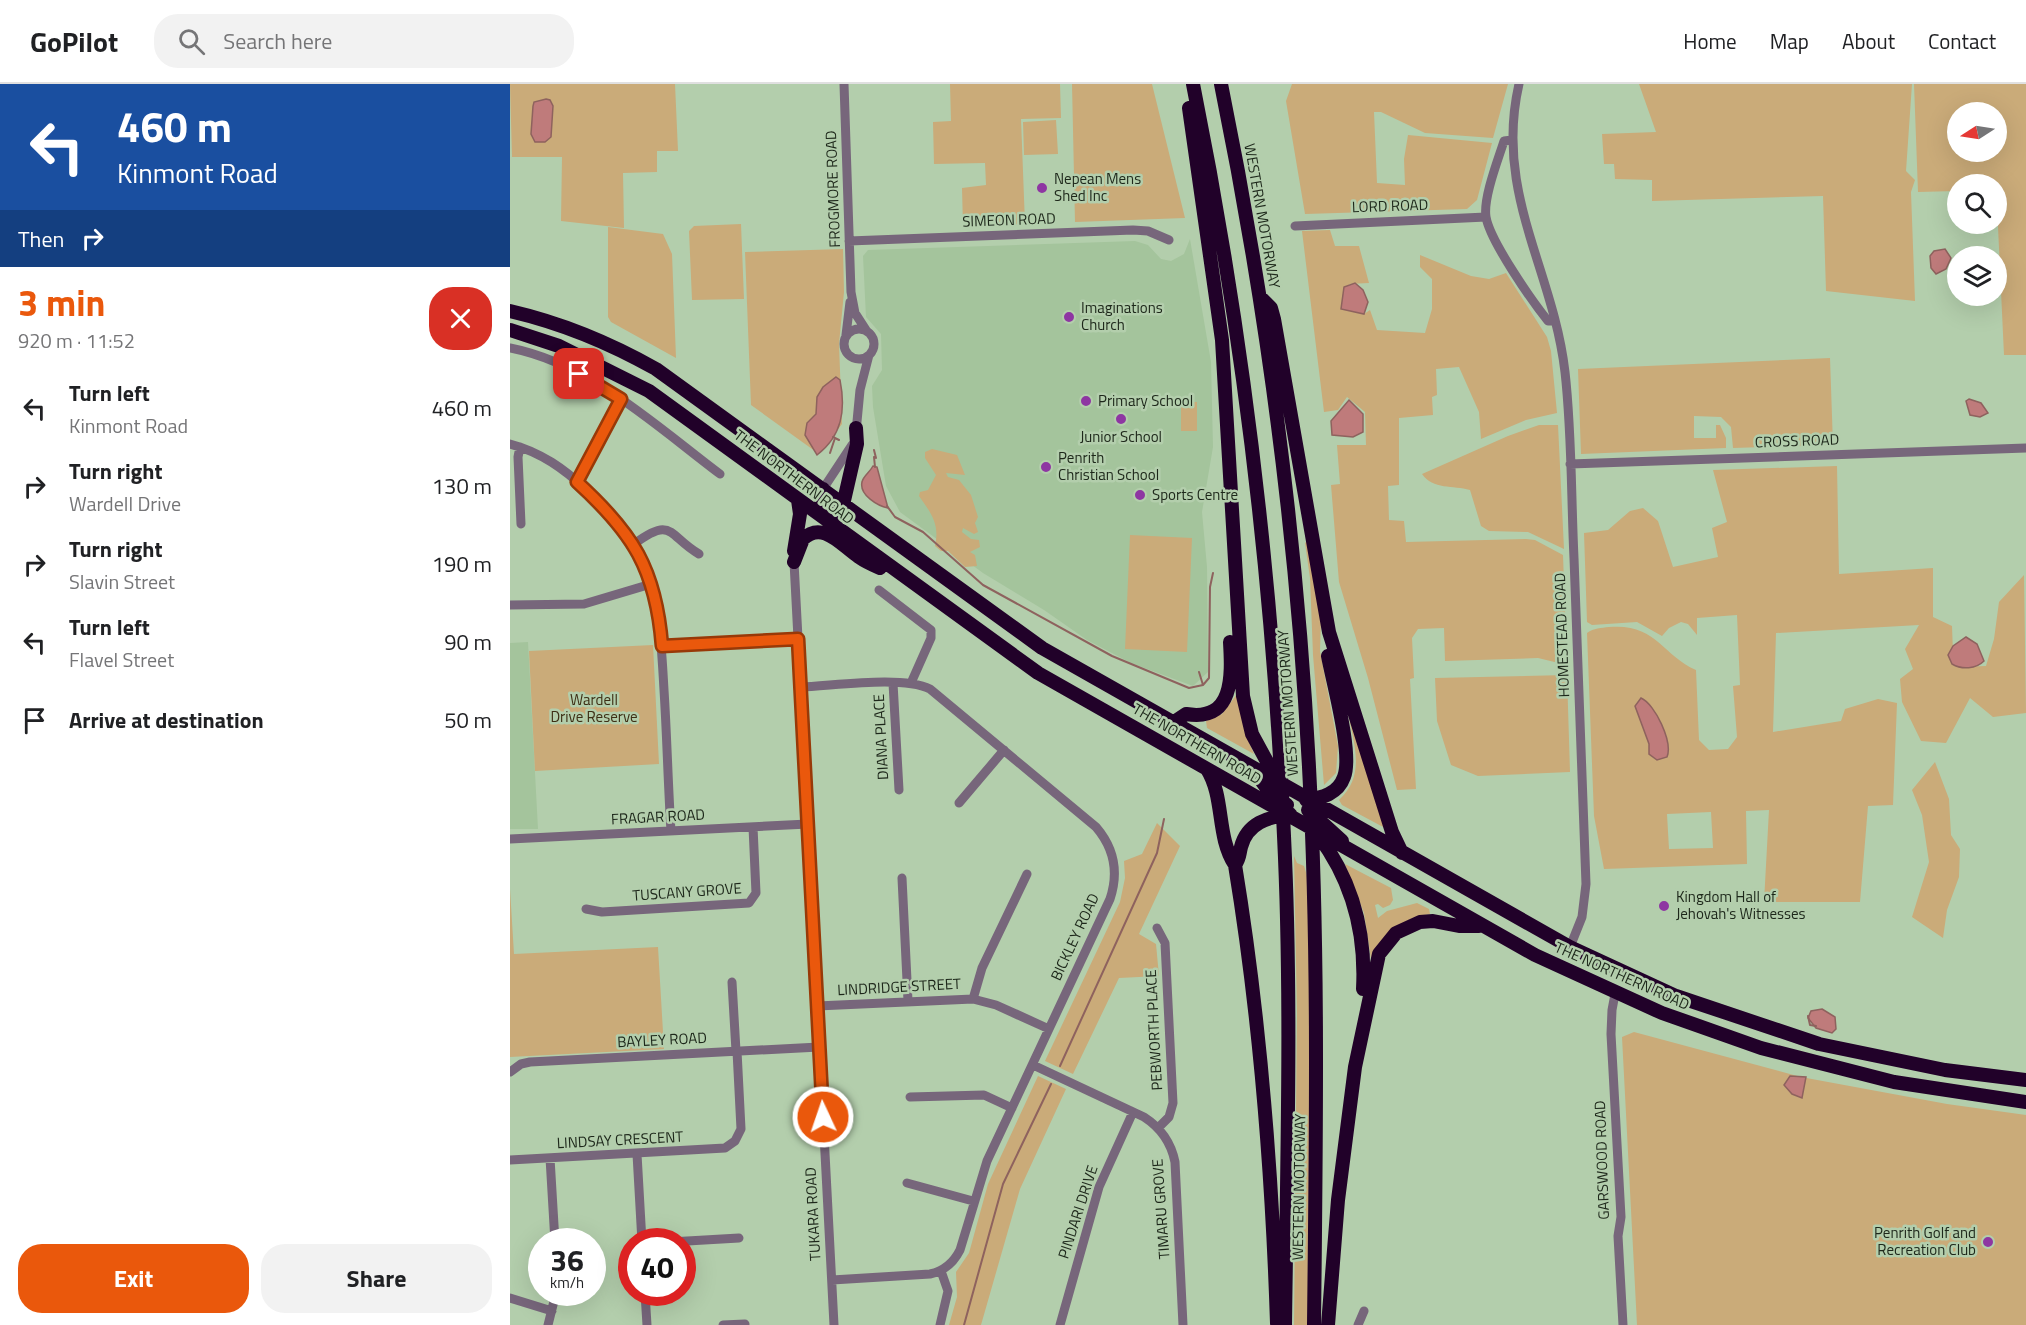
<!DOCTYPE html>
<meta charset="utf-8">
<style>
body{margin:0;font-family:"Titillium Web",sans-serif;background:#f2f2f2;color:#202124;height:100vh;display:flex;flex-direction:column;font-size:22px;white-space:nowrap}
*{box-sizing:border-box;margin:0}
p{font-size:20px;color:#757577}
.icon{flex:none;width:33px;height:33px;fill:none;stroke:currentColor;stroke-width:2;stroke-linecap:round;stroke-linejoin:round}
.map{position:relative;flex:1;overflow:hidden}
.sheet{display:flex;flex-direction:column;background:#fff;width:510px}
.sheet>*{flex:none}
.guide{background:#1a4fa0;color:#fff;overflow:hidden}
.needle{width:39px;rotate:258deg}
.buttons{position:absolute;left:1437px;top:18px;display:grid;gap:12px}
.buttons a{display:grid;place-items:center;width:60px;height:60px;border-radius:50%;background:#fff;box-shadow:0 6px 24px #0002;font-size:30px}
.speed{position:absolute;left:18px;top:1144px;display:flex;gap:12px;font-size:30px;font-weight:700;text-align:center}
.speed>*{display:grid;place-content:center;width:78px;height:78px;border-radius:50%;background:#fff;box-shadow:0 6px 24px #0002;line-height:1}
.speed small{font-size:15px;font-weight:400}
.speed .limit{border:9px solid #d22;background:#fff;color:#111}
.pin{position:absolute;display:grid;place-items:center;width:51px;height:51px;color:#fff;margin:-26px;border-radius:12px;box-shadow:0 3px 9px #0006}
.me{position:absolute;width:66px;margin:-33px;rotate:357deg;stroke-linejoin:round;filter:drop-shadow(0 0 4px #0008)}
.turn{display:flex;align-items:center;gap:21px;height:126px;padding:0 18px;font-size:27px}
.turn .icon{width:78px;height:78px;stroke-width:2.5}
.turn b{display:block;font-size:42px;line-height:51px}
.then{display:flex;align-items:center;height:57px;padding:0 18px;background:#0003;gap:12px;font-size:22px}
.round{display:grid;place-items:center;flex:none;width:63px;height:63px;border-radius:24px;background:#f2f2f2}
.overview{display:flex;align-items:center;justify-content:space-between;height:102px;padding:0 18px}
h1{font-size:36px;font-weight:700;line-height:45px;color:#ea580c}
.action{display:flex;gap:12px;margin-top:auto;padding:12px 18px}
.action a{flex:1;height:69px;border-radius:24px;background:#ea580c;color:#fff;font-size:24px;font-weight:700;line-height:69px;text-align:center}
.action a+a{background:#f2f2f2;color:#202124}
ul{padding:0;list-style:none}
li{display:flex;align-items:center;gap:18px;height:78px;padding:0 18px}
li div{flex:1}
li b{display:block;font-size:22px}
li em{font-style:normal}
header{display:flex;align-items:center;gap:36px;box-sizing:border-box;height:84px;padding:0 30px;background:#fff;border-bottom:2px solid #e0e0e0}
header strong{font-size:28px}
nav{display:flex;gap:33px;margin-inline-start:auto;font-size:21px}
.search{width:420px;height:54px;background:#f2f2f2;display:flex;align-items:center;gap:15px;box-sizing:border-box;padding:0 21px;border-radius:24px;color:#757577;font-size:22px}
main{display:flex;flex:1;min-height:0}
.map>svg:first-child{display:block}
.built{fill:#a4c49c}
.green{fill:#caab79;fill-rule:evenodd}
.water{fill:#bf7b7b;stroke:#8e625e;stroke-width:1.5}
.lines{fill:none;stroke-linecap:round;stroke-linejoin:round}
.stream{stroke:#8e625e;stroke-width:2}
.minor{stroke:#77667b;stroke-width:9}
.highway{stroke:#210129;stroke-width:14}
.route-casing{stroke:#983908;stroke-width:15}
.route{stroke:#ea580c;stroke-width:10}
.poi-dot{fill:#8e36a2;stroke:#b3ceac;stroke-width:2}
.labels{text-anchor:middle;stroke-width:5;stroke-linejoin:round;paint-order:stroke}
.poi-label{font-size:15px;fill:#1d271a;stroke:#b3ceac;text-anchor:start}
.street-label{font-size:15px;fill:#1d271a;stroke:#b3ceac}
.park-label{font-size:15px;fill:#3e2f15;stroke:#b3ceac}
</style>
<header>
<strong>GoPilot</strong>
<div class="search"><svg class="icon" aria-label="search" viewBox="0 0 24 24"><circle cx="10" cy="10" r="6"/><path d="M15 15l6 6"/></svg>Search here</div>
<nav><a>Home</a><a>Map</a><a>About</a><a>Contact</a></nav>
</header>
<main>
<section class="sheet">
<div class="guide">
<div class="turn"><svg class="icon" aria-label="left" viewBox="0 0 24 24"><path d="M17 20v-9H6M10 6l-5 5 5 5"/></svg><div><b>460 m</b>Kinmont Road</div></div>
<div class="then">Then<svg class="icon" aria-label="right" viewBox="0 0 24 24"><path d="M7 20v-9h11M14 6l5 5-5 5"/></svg></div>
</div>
<div class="overview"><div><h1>3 min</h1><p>920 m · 11:52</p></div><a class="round" style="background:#d93025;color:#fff"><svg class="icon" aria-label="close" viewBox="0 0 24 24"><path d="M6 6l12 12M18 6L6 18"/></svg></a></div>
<ul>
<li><svg class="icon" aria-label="left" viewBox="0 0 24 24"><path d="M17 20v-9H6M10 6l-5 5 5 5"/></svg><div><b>Turn left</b><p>Kinmont Road</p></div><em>460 m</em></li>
<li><svg class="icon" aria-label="right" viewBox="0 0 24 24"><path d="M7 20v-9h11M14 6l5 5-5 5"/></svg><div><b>Turn right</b><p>Wardell Drive</p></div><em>130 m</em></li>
<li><svg class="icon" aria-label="right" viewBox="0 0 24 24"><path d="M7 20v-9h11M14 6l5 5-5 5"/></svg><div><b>Turn right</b><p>Slavin Street</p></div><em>190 m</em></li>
<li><svg class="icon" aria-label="left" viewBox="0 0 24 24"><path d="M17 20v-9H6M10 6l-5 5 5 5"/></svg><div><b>Turn left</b><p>Flavel Street</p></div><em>90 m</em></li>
<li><svg class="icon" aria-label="arrive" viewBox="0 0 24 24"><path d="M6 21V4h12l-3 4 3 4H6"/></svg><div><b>Arrive at destination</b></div><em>50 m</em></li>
</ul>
<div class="action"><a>Exit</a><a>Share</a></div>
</section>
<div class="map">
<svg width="1516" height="1241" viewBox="0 0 1516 1241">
<rect width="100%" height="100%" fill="#b3ceac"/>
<path class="built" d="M680,155l21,123 2,85 -11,65 5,55 1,105 -15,14 -62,-23 -44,-23 -43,-30 -61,-37 -83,-61 -14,-26 -13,-79 -1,-21 10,-16 -1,-36 -15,-17 -3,-61 5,-6 267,-9 13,4 13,14 10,2 13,-7z
M18,558l10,187h-28v-186z"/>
<path class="green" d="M0,0h165l3,67h-21v21l-34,1 1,55 -63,-7 1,-64h-50z
M440,0h110l1,34 -40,1 4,105 -62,2 -1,-38 24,-3 -1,-22 -51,1 -1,-42 18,-1z
M562,0h80l33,134 -110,4z
M782,0h216l-15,54 -68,-5 -44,-21h-7l3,71 28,2 -1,-26 4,-24 84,8 -15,57 -10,9 -162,5 -19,-113z
M1129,0h273l-6,87 9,9 -4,12 4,109 -89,-10 -3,-95 -171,5v-21l-37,-1 -1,-15h-10l-2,-30 54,-2z
M1404,0h112v271h-22l-8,-171h-38l-1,7 -39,1zM1448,28h38v40h-38z
M546,36l2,34 -34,1 -1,-33z
M231,140l3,75 -52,1 -3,-69 5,-5z
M98,143l55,7 9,20 4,104 -65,-36 -3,-5z
M820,146l5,16h24l10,37 -20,1 15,30 6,-4 7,20 48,3 7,-24v-30l-12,-12v-12l51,21 18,3 17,-6 41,64 4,14 6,62 -31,7 -45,19 -2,-27 -20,-45 -23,2 1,26 -5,2 1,18 -34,3v67l-11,1 1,34 15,1 2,21 120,-3 9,1 28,15 4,110 -29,-7 -93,3 -1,-33 -26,1 -6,9 2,40 -4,1 6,110 -19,1 -29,-112 -29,-96 -8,-97 9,-1 -3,-39h29l-1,-33 -18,-15 -9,13 -14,2 -22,-181z
M333,165l1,43 -5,52 3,80 -23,30 -68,-49 -6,-153z
M1320,274l3,87 -100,3 -2,-21 -10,-10 -27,-1v22h22v-13h4l6,13v10l-145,6 -3,-85z
M671,318h16v29h-16z
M1029,341h19l6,124 -36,-17 -39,-1 -8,-5 -11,-36c-17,-5 -37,0 -48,-16l86,-38z
M422,365l25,6 8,20 -19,-2 2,4 11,3 12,15 7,22 -3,6 3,9 -4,2 -11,-6 -1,4 9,7 8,1 1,7 -10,5 5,3 2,11 -12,1 -17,-16h-7l-6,-5c5,-22 -4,-33 -16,-50l1,-4 8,-2 8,-15 -11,-17v-6z
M1327,382l2,108 94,-6v49l19,9 1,27 5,14 28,-1 8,-27 5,-37 25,-27 2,138 -33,4 -23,-19 -24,45 -25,-2 -19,-39 -2,-23 13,-10 -8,-20 14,-24 -143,8 -3,99 68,-11 4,-12 33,-10 19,4 -4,102 -25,1 -8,96h-96l5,-92 -23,1 1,53 -143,5 -10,-53 -7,-183c7,-5 14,-5 22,-6 47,-4 52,27 87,43l3,70 10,10 19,-1 9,-12 -4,-51 7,-1 -3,-70 -40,3v17l-9,-11 -7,-2 -12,6 -7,8 -25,-14 -45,3 -5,-3 -3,-89 24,-3 22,-19 13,-3 15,13 15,46 45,-10 -6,-29 15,-6 -14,-52zM1201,728l2,36 -44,1 -2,-35z
M620,451l62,3 -5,114 -62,-3z
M797,457l14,78 -1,32 18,95 -2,27 -12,12 -11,-130 -3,-77 -5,-35z
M143,561l6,119 -124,7 -6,-120z
M1057,591l3,97 -92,4 -27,-11 -14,-44 -2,-43z
M727,610l8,39 9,21 -47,-26 -1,-7 16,-7z
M838,629l37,115 -43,-23 -3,-5c27,-25 15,-55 9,-87z
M1425,678l14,37 2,36 9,14 -1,28 -12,33 -4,28 -31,-21 17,-55 -7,-47 -10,-25z
M647,739l23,23 -41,88 17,10 3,32 -40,2 -46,96 -28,-13 75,-159 5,-24 -1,-17 18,-7z
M784,772l3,7 7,3 6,19 -1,440h-15l3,-311z
M835,780l46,24 2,12 -3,5 -7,3 -5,-4 -3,1 3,13 9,-7 30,-8 12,6 1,5c-31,4 -42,21 -59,45l-7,-46z
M0,805l4,65 144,-7 6,102 -154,8z
M1124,948l167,45 146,27 79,11v210h-389l-15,-288z
M528,992l28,13 -46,100 -39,136h-32l8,-28 -1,-25 13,-19 19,-69z"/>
<path class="water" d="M36,15l4,1 3,6 -2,31 -6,5h-10l-4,-8 2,-28 1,-4z
M1435,165l6,9 -5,11 -10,5 -5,-6 -1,-12 4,-5z
M845,199l8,7 5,12 -4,12 -23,-5 3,-22z
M326,293l4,3c6,30 2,56 -23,75l-12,-20 2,-12 9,-9 1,-17 6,-10z
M1459,315l12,4 7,10 -8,4 -10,-2 -4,-14z
M839,316l14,14v18l-10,5 -21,-2 -1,-14z
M363,382l4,1 11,41c-10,-2 -29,-13 -26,-26 1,-6 8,-10 11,-16z
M1456,553l11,7 7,17c-8,8 -22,9 -32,3l-4,-9 5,-9z
M1131,614c14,6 32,44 26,59l-10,3 -8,-6v-10l-14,-38z
M1312,925l13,8 1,12 -4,4 -16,-5 -8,-10 3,-7z
M1280,992l16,1 -4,21 -10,-4 -8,-9z"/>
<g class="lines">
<path class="stream" d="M323,353l6,3
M364,366l2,8
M320,369l5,-15
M364,373l1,10
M377,422l8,11 28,15 60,53 129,71 77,32 14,-3 6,-7 1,-91 3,-14
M689,588l4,13
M1298,932l2,9 6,1
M550,982l97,-213 7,-34
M454,1241l39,-141 48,-100"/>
<path class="minor" d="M334,0l7,208 4,21 11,17
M1009,0c-25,109 34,185 46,288 7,61 6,124 9,186 4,108 8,217 12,326l-4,33 -12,30
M1002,56l-8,1c-6,19 -21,57 -18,76 4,24 46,84 62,104l7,-1
M785,142l191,-9
M339,157l284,-11 15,1 21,9
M334 260a15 15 0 1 1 30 0a15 15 0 1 1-30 0Z
M336,251l4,-33
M0,264c81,16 146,78 210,126
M346,348l4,-42 9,-35
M0,360c31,8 54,25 77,46 18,17 35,33 48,55 25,45 26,95 29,145 3,47 4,94 7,141
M10,363l-2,10 3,67
M1060,380l456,-16
M67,398l44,-83
M313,405l29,-44
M124,460c39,-29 34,-8 65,10
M284,478l40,763
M369,506l52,40v8l-20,45
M0,521l74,-1 67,-20
M151,562l137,-7
M383,599l6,107
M290,603c33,-1 102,-12 130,2l166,138c18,21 23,45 14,72l-123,262 -27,89c-6,12 -16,21 -30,24l-98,6
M449,719l45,-53
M0,755l298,-15
M392,794l6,123
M76,825l16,3 147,-9 7,-10 -3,-66
M647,844l8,15 8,160 -4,14 -11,11
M222,898l4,69
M1105,910l-3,16 -1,24 10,183 -3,19 5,89
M463,915l9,-31 45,-94
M307,922l156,-7 23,6 53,24
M523,981l111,52c17,11 27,25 31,45l8,163
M0,988l11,-8 9,-2 289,-15
M400,1013l74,-2 28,13
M127,1070l5,88
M40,1074l5,84
M0,1076l215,-12 10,-7 6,-12 -4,-78
M397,1099l66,18
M160,1158l69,-4
M135,1209l2,32
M0,1214l42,13
M38,1241l8,-32
M213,1241l22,-1
M430,1241l8,-34 -7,-20
M550,1241l39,-138 34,-75
M848,1241l6,-14"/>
<path class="highway" d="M683,0c50,248 80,499 91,752 8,163 3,326 1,489
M711,0c46,225 76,454 88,683 10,186 7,372 5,558
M679,24l33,232 21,356 9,38 25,46
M750,213l11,11 3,11 55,313 63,200 10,21
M0,227c52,12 100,32 146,58l386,279 528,299 106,49 143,48 126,26 81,10
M0,246l49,16 90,45 389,282 497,282 127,58 99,35 133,34 132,20
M313,405c-7,13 4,23 14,31
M333,421l14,-61 -1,-16
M284,467l6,-37 -2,-14
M284,478l9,-23c20,-19 39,7 56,18 7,5 14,8 21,11
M664,638l12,-8c48,8 46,-38 44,-72
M697,685c18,29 9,67 28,96 25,152 37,304 42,458
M745,688l13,18 19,15
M796,716c16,-2 32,-6 38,-23 9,-23 -11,-94 -16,-121
M798,726l34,31
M808,751c34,45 48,98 45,154
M725,781c5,-7 4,-10 6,-18 6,-24 27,-30 49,-33
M818,1241l10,-125 17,-133 24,-113 17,-21 24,-11 13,-1 26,5h20"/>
</g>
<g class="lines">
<defs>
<path id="route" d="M69,290l42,25 -44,83c56,51 79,87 85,164l136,-7 25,478"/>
</defs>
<use href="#route" class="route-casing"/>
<use href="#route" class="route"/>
</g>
<g class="poi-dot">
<circle cx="532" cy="104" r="6"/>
<circle cx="559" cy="233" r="6"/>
<circle cx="576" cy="317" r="6"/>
<circle cx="611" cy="335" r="6"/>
<circle cx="536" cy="383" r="6"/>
<circle cx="630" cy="411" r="6"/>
<circle cx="1154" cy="822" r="6"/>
<circle cx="1478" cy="1158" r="6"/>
</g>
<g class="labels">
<g class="poi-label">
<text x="544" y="100">Nepean Mens<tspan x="544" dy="17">Shed Inc</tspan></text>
<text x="571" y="229">Imaginations<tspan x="571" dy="17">Church</tspan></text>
<text x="588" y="322">Primary School</text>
<text x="611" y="358" text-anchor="middle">Junior School</text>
<text x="548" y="379">Penrith<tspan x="548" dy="17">Christian School</tspan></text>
<text x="642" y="416">Sports Centre</text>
<text x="1166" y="818">Kingdom Hall of<tspan x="1166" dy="17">Jehovah's Witnesses</tspan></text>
<text x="1466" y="1154" text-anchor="end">Penrith Golf and<tspan x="1466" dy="17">Recreation Club</tspan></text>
</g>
<g class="street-label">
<text transform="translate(323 105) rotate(-92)" y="5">FROGMORE ROAD</text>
<text transform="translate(880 122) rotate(-2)" y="5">LORD ROAD</text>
<text transform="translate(752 132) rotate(80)" y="5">WESTERN MOTORWAY</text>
<text transform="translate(499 136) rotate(-2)" y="5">SIMEON ROAD</text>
<text transform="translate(1287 357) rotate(-2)" y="5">CROSS ROAD</text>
<text transform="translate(284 393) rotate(37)" y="5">THE NORTHERN ROAD</text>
<text transform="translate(1052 551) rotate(-92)" y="5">HOMESTEAD ROAD</text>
<text transform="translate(778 619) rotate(-94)" y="5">WESTERN MOTORWAY</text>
<text transform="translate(371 653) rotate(-93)" y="5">DIANA PLACE</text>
<text transform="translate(687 660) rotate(30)" y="5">THE NORTHERN ROAD</text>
<text transform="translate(148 733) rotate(-3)" y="5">FRAGAR ROAD</text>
<text transform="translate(177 808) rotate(-4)" y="5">TUSCANY GROVE</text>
<text transform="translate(565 853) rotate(-65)" y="5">BICKLEY ROAD</text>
<text transform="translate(1112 892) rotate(24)" y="5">THE NORTHERN ROAD</text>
<text transform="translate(389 903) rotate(-3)" y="5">LINDRIDGE STREET</text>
<text transform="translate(644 946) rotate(-93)" y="5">PEBWORTH PLACE</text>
<text transform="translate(152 956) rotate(-3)" y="5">BAYLEY ROAD</text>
<text transform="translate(110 1056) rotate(-3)" y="5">LINDSAY CRESCENT</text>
<text transform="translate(1092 1076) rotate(-92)" y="5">GARSWOOD ROAD</text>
<text transform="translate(789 1103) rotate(-89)" y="5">WESTERN MOTORWAY</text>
<text transform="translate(651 1125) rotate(-94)" y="5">TIMARU GROVE</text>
<text transform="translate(568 1128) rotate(-72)" y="5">PINDARI DRIVE</text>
<text transform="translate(303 1130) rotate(-93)" y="5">TUKARA ROAD</text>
</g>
<g class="park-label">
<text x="84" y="621">Wardell<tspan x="84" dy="17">Drive Reserve</tspan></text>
</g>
</g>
</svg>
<div class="buttons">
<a><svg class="needle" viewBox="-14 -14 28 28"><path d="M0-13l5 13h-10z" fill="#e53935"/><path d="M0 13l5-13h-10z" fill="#757577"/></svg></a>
<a><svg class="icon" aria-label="search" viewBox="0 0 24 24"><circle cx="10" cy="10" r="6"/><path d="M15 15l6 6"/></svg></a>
<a><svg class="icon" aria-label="layers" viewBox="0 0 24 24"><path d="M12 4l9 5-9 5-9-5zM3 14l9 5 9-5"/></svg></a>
</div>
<div class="speed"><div>36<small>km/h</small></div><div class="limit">40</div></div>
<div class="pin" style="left:69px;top:290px;background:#d93025"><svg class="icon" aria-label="arrive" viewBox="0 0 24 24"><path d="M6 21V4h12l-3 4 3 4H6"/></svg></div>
<svg class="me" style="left:313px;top:1033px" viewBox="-20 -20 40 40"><circle r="17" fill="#ea580c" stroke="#fff" stroke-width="3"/><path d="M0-11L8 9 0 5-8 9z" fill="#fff"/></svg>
</div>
</main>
